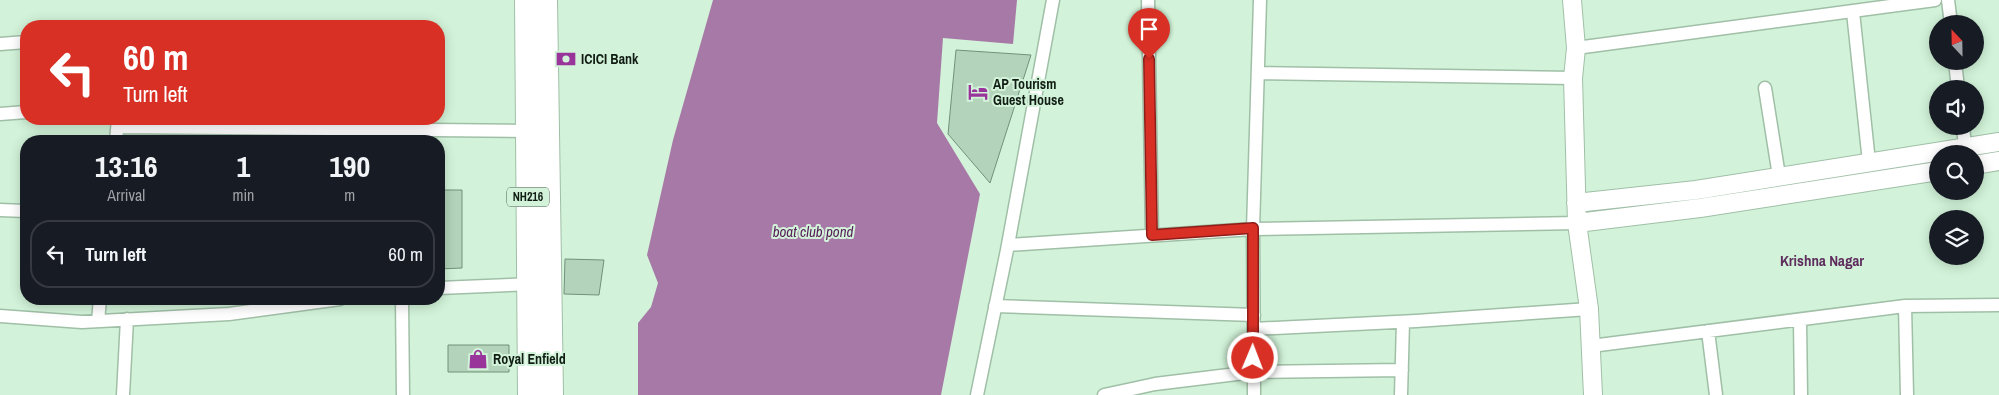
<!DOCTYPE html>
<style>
body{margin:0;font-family:"Archivo Narrow",sans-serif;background:#20242c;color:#f1f3f6;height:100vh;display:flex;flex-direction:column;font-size:19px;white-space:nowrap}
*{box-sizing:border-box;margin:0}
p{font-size:16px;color:#9ea1a6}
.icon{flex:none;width:28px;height:28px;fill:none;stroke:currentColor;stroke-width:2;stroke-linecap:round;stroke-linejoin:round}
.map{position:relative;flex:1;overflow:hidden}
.panel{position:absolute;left:20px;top:135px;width:425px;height:170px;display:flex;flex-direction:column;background:#171b24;border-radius:20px;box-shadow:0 2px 12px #0003}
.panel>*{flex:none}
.banner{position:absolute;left:20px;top:20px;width:425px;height:105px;border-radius:20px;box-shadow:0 2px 12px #0003;background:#d93025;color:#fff;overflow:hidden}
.needle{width:32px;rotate:338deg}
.controls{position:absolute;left:1929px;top:15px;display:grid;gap:10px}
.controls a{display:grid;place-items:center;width:55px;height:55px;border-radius:50%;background:#171b24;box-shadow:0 2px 12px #0003;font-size:25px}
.pin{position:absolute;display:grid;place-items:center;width:42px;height:42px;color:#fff;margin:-51px -21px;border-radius:50% 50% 50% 0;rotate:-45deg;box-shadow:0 0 5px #0007}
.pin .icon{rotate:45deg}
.me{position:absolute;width:55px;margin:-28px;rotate:1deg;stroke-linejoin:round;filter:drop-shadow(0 0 4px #0008)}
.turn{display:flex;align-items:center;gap:18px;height:105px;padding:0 20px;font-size:22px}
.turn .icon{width:65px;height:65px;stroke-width:2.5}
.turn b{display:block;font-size:35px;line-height:42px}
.eta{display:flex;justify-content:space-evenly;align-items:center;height:85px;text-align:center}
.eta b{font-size:30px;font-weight:700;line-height:35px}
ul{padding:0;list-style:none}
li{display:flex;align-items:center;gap:15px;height:68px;margin:0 10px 8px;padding:0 10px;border:2px solid #363941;border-radius:20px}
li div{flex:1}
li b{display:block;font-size:19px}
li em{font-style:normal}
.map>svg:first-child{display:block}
.water{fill:#a779a6}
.building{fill:#b3d3ba;stroke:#73917a}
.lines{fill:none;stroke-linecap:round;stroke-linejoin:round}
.street-casing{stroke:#a0bfa7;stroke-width:15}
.secondary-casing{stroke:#a0bfa7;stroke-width:20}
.highway-casing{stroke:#a0bfa7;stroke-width:26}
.street{stroke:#fff;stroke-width:12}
.secondary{stroke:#fff;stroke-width:18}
.highway{stroke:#fff;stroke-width:24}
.route-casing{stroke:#8d1f18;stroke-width:12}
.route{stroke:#d93025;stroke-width:9}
.labels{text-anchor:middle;stroke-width:4;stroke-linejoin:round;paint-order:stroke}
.shield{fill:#d2f3d9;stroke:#4b5d4f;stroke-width:1}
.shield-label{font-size:12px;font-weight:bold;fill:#111d14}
.poi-label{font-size:14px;font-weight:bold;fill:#111d14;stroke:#d2f3d9;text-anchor:start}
.water-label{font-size:15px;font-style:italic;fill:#561d57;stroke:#d2f3d9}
.neighbourhood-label{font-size:15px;font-weight:bold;fill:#5e2d5e;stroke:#d2f3d9}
</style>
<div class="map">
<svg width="1999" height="395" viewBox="0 0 1999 395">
<rect width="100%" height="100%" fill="#d2f3d9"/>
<path class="water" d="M713,0h304l-4,44 -70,-6 -6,85 43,71 -39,201h-303v-72l13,-16 7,-24 -11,-28 26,-115z"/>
<path class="building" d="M956,50l75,5 -41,128 -42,-49z
M439,190h23v78l-23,1z
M565,259l39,1 -5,35 -35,-1z
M448,345h61v27h-61z"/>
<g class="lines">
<defs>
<path id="street" d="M1148,0l4,235
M1948,0l3,24
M1853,12l16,150
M0,44l26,-2
M1576,48l359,-48
M1955,61l3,28
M1258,73l315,5
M1765,88l14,88
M0,114l26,-2
M1963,126l2,21
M118,127l411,4
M116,141l2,-22
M0,210l26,1
M1008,245l245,-16 324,-6
M439,288l95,-4
M402,299l1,96
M995,306l259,9
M1905,306l2,89
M0,316l82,6 147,-8 111,-15
M1800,320l1,75
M98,321l2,-22
M1254,329l162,-8 173,-12
M1708,331l8,64
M1591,346l314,-40 94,-1
M123,395l4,-76
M977,395l30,-145 46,-250
M1104,395l51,-11 98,-12 149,-2
M1254,395l-1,-166 7,-229
M1401,395l2,-73"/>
<path id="secondary" d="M1572,0l4,48 -3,30 4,145 12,86 4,86
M1975,165l24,-4
M1576,203l120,-13 303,-48
M1577,223l123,-15 238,-37"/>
<path id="highway" d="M527,0l3,395
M545,0l6,395"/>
</defs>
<use href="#street" class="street-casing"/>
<use href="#secondary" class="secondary-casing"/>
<use href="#highway" class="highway-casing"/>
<use href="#street" class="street"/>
<use href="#secondary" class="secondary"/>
<use href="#highway" class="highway"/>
</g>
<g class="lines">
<defs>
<path id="route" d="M1149,59l3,176 101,-7v130"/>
</defs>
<use href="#route" class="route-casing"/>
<use href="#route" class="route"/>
</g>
<defs>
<symbol id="bank-bare" viewBox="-9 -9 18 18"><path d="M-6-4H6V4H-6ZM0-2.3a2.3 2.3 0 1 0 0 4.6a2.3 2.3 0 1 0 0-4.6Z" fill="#98349a" stroke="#d2f3d9" stroke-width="2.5" paint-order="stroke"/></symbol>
<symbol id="hotel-bare" viewBox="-9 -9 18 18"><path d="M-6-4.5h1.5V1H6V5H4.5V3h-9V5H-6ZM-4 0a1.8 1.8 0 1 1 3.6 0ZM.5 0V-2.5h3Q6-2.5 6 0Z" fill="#98349a" stroke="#d2f3d9" stroke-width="2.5" paint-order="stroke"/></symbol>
<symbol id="shop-bare" viewBox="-9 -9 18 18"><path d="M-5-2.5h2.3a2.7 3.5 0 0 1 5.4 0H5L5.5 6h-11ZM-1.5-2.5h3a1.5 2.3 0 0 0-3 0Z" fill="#98349a" stroke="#d2f3d9" stroke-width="2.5" paint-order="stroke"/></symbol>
</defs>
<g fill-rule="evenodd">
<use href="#bank-bare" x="552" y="45" width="28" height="28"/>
<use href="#hotel-bare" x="964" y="78" width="28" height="28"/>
<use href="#shop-bare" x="464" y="345" width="28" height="28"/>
</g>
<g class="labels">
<rect class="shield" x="507" y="187.5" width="42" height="19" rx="4"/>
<g class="shield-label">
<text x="528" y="201">NH216</text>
</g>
<g class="poi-label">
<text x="581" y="64">ICICI Bank</text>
<text x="993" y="89">AP Tourism<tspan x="993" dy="16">Guest House</tspan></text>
<text x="493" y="364">Royal Enfield</text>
</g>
<g class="water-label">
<text x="813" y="237">boat club pond</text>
</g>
<g class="neighbourhood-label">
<text x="1822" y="266">Krishna Nagar</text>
</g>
</g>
</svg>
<div class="controls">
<a><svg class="needle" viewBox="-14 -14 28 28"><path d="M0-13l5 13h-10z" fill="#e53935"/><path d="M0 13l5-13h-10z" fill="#9ea1a6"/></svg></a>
<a><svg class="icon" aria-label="sound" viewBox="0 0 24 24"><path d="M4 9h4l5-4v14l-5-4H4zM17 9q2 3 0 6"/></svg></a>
<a><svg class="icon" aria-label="search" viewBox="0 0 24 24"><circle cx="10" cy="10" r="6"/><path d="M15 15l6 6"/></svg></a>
<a><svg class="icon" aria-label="layers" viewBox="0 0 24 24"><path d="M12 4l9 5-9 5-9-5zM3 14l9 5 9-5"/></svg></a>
</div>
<div class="pin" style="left:1149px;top:59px;background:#d93025"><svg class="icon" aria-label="arrive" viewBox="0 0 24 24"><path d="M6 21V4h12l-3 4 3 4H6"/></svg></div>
<svg class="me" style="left:1253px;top:358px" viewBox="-20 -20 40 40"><circle r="17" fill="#d93025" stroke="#fff" stroke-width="3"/><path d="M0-11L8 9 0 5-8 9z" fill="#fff"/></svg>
<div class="banner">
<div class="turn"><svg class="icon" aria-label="left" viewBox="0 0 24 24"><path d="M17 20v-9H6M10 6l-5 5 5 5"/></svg><div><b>60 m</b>Turn left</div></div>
</div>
<section class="panel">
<div class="eta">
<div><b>13:16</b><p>Arrival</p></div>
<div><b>1</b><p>min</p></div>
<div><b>190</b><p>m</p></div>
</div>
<ul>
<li><svg class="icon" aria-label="left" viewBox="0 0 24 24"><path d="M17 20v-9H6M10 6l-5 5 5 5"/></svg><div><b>Turn left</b></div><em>60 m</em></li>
</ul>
</section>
</div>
